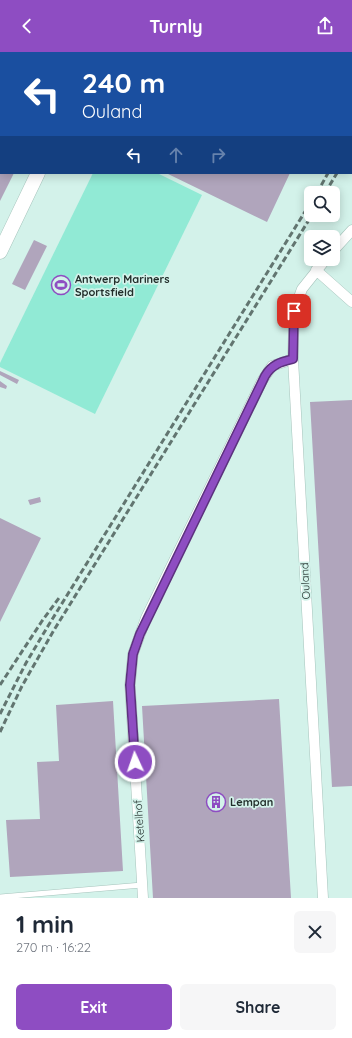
<!DOCTYPE html>
<meta charset="utf-8">
<style>
body{margin:0;font-family:Quicksand,sans-serif;background:#f6f6f7;color:#1f2937;height:100vh;display:flex;flex-direction:column;font-size:15px;white-space:nowrap}
*{box-sizing:border-box;margin:0}
p{font-size:13px;color:#747a83}
.icon{flex:none;width:22px;height:22px;fill:none;stroke:currentColor;stroke-width:2;stroke-linecap:round;stroke-linejoin:round}
.map{position:relative;height:846px;overflow:hidden}
.details{display:flex;flex-direction:column;background:#fff;flex:1}
.details>*{flex:none}
.banner{position:absolute;left:0px;top:0px;width:352px;height:122px;box-shadow:0 2px 10px #0003;background:#1a4fa0;color:#fff;overflow:hidden}
.tools{position:absolute;left:304px;top:134px;display:grid;gap:8px}
.tools a{display:grid;place-items:center;width:36px;height:36px;border-radius:6px;background:#fff;box-shadow:0 2px 10px #0003;font-size:20px}
.pin{position:absolute;display:grid;place-items:center;width:34px;height:34px;color:#fff;margin:-17px;border-radius:8px;box-shadow:0 2px 6px #0006}
.me{position:absolute;width:44px;margin:-22px;rotate:357deg;stroke-linejoin:round;filter:drop-shadow(0 0 3px #0008)}
.turn{display:flex;align-items:center;gap:14px;height:84px;padding:0 16px;font-size:18px}
.turn .icon{width:52px;height:52px;stroke-width:2.5}
.turn b{display:block;font-size:28px;line-height:34px}
.lanes{display:flex;align-items:center;height:38px;padding:0 16px;background:#0003;justify-content:center;gap:20px;direction:ltr}
.lanes .off{opacity:.35}
.round{display:grid;place-items:center;flex:none;width:42px;height:42px;border-radius:6px;background:#f6f6f7}
.summary{display:flex;align-items:center;justify-content:space-between;height:68px;padding:0 16px}
h1{font-size:24px;font-weight:800;line-height:30px}
.cta{display:flex;gap:8px;margin-top:auto;padding:8px 16px}
.cta a{flex:1;height:46px;border-radius:6px;background:#8e4dc2;color:#fff;font-size:16px;font-weight:800;line-height:46px;text-align:center}
.cta a+a{background:#f6f6f7;color:#1f2937}
header{display:flex;justify-content:space-between;align-items:center;height:52px;padding:0 16px;background:#8e4dc2;color:#fff;font-size:18px;font-weight:800}
.map>svg:first-child{display:block}
.green{fill:#91ead5}
.building{fill:#b0a5bc}
.lines{fill:none;stroke-linecap:round;stroke-linejoin:round}
.lane-casing{stroke:#a6c4bc;stroke-width:6}
.street-casing{stroke:#a6c4bc;stroke-width:11}
.secondary-casing{stroke:#a6c4bc;stroke-width:15}
.lane{stroke:#fff;stroke-width:5}
.street{stroke:#fff;stroke-width:10}
.secondary{stroke:#fff;stroke-width:14}
.rail{stroke:#627570;stroke-width:3;stroke-dasharray:6 3;stroke-linecap:butt}
.route-casing{stroke:#5c327e;stroke-width:10}
.route{stroke:#8e4dc2;stroke-width:7}
.labels{text-anchor:middle;stroke-width:3.5;stroke-linejoin:round;paint-order:stroke}
.poi-label{font-size:11px;font-weight:bold;fill:#222e2b;stroke:#d3f2ea;text-anchor:start}
.street-label{font-size:11px;fill:#222e2b;stroke:#d3f2ea}
</style>
<header><svg class="icon" aria-label="back" viewBox="0 0 24 24"><path d="M15 5l-7 7 7 7"/></svg>Turnly<svg class="icon" aria-label="share" viewBox="0 0 24 24"><path d="M12 15V3M7 8l5-5 5 5M5 13v7h14v-7"/></svg></header>
<div class="map">
<svg width="352" height="846" viewBox="0 0 352 846">
<rect width="100%" height="100%" fill="#d3f2ea"/>
<path class="green" d="M93,121h64l45,22 -107,219 -95,-47v-4z"/>
<path class="building" d="M0,121h14l-14,28z
M166,121h124l-23,49z
M34,188l13,6 -22,44 -13,-6z
M0,319l19,9 -2,4 -17,-9z
M0,329l7,5 -1,3 -6,-2z
M352,348v386l-20,1 -22,-385z
M40,445l1,5 -11,3 -2,-5z
M0,466l41,20 -41,84z
M279,647l12,199h-138l-11,-192z
M113,649l10,170 -113,6 -4,-57 34,-1 -3,-57 22,-1 -3,-56z"/>
<g class="lines">
<defs>
<path id="lane" d="M0,845l142,-12"/>
<path id="street" d="M0,56l1,1
M333,199l19,-21
M316,218l36,32
M143,846l-13,-213 3,-31 13,-36 116,-237 10,-15 21,-7
M323,846l-30,-539 1,-48 8,-22 24,-30"/>
<path id="secondary" d="M97,1l1,-1
M0,200l38,-79"/>
</defs>
<use href="#lane" class="lane-casing"/>
<use href="#street" class="street-casing"/>
<use href="#secondary" class="secondary-casing"/>
<use href="#lane" class="lane"/>
<use href="#street" class="street"/>
<use href="#secondary" class="secondary"/>
<path class="rail" d="M351,75l1,-3
M351,95l1,-2
M317,141l11,-20
M325,141l12,-20
M0,633l42,-64 17,-23
M0,662l26,-51 22,-37 263,-424
M0,680l22,-46 32,-56 258,-415"/>
</g>
<g class="lines">
<defs>
<path id="route" d="M135,710l-5,-77 3,-31 7,-20 125,-258c7,-12 16,-14 28,-17l1,-48"/>
</defs>
<use href="#route" class="route-casing"/>
<use href="#route" class="route"/>
</g>
<defs>
<symbol id="stadium-ring" viewBox="-11 -11 22 22"><circle r="9.5" fill="#d3f2ea" stroke="#8e4dc2" stroke-width="1.5"/><path d="M0-5a6.5 5 0 1 0 0 10a6.5 5 0 1 0 0-10ZM-3.5-1.8h7v3.6h-7Z" fill="#8e4dc2"/></symbol>
<symbol id="building-ring" viewBox="-11 -11 22 22"><circle r="9.5" fill="#d3f2ea" stroke="#8e4dc2" stroke-width="1.5"/><path d="M-4-6H4V6H1V3H-1V6H-4ZM-2.5-4.3h1.7v1.8h-1.7ZM.8-4.3h1.7v1.8H.8ZM-2.5-1h1.7V.8h-1.7ZM.8-1h1.7V.8H.8Z" fill="#8e4dc2"/></symbol>
</defs>
<g fill-rule="evenodd">
<use href="#stadium-ring" x="50" y="222" width="22" height="22"/>
<use href="#building-ring" x="205" y="739" width="22" height="22"/>
</g>
<g class="labels">
<g class="poi-label">
<text x="75" y="231">Antwerp Mariners<tspan x="75" dy="13">Sportsfield</tspan></text>
<text x="230" y="754">Lempan</text>
</g>
<g class="street-label">
<text transform="translate(305 529) rotate(-93)" y="4">Ouland</text>
<text transform="translate(139 769) rotate(-94)" y="4">Ketelhof</text>
</g>
</g>
</svg>
<div class="tools">
<a><svg class="icon" aria-label="search" viewBox="0 0 24 24"><circle cx="10" cy="10" r="6"/><path d="M15 15l6 6"/></svg></a>
<a><svg class="icon" aria-label="layers" viewBox="0 0 24 24"><path d="M12 4l9 5-9 5-9-5zM3 14l9 5 9-5"/></svg></a>
</div>
<div class="pin" style="left:294px;top:259px;background:#d93025"><svg class="icon" aria-label="arrive" viewBox="0 0 24 24"><path d="M6 21V4h12l-3 4 3 4H6"/></svg></div>
<svg class="me" style="left:135px;top:710px" viewBox="-20 -20 40 40"><circle r="17" fill="#8e4dc2" stroke="#fff" stroke-width="3"/><path d="M0-11L8 9 0 5-8 9z" fill="#fff"/></svg>
<div class="banner">
<div class="turn"><svg class="icon" aria-label="left" viewBox="0 0 24 24"><path d="M17 20v-9H6M10 6l-5 5 5 5"/></svg><div><b>240 m</b>Ouland</div></div>
<div class="lanes"><svg class="icon" aria-label="left" viewBox="0 0 24 24"><path d="M17 20v-9H6M10 6l-5 5 5 5"/></svg><svg class="icon off" aria-label="ahead" viewBox="0 0 24 24"><path d="M12 20V5M6 11l6-6 6 6"/></svg><svg class="icon off" aria-label="right" viewBox="0 0 24 24"><path d="M7 20v-9h11M14 6l5 5-5 5"/></svg></div>
</div>
</div>
<section class="details">
<div class="summary"><div><h1>1 min</h1><p>270 m · 16:22</p></div><a class="round"><svg class="icon" aria-label="close" viewBox="0 0 24 24"><path d="M6 6l12 12M18 6L6 18"/></svg></a></div>
<div class="cta"><a>Exit</a><a>Share</a></div>
</section>
